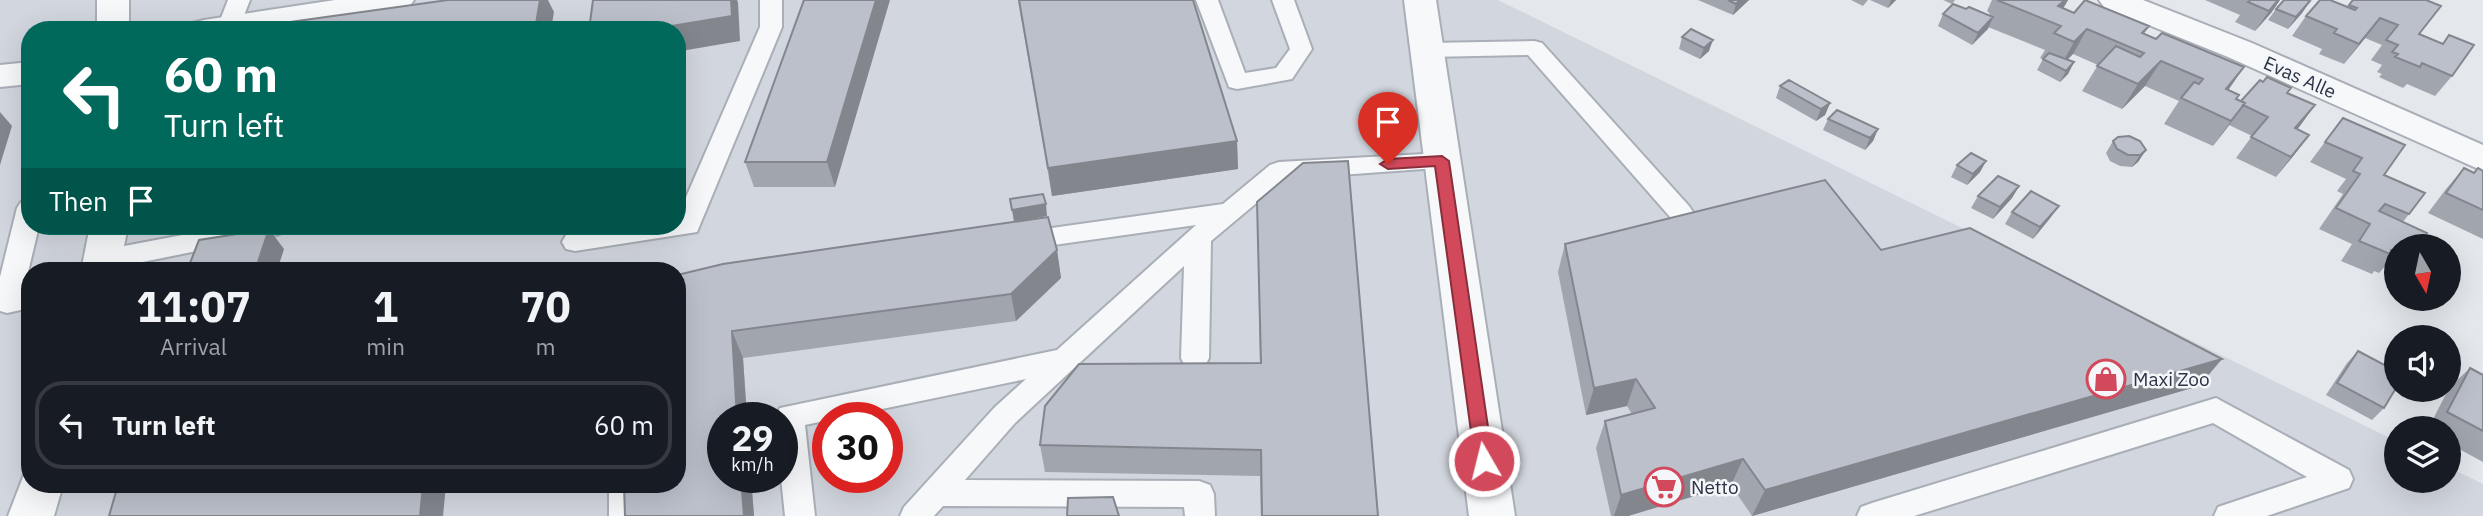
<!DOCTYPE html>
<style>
body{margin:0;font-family:"IBM Plex Sans",sans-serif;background:#20242c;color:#f1f3f6;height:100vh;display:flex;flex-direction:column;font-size:26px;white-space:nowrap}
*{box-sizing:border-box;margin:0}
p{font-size:23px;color:#9ea1a6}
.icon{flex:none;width:38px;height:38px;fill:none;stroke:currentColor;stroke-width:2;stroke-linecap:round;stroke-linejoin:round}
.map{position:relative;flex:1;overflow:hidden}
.panel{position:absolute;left:21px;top:262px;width:665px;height:231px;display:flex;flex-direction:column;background:#171b24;border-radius:28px;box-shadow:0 7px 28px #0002}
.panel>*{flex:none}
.banner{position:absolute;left:21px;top:21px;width:665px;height:214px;border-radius:28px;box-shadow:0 7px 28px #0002;background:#00695c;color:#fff;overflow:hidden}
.needle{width:46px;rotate:171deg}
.fabs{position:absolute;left:2384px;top:234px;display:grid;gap:14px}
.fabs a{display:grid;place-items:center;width:77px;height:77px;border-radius:50%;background:#171b24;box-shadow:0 7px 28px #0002;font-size:35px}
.speed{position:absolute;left:707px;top:402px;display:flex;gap:14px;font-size:35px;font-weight:700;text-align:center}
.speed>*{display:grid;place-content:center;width:91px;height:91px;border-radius:50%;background:#171b24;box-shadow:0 7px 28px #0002;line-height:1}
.speed small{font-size:18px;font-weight:400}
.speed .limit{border:10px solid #d22;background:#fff;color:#111}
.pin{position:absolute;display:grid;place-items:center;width:60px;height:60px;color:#fff;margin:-72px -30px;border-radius:50% 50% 50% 0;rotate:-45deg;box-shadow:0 0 7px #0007}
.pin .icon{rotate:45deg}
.me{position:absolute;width:77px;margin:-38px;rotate:352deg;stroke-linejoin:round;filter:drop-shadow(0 0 5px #0008)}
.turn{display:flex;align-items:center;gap:24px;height:147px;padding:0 28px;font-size:32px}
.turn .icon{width:91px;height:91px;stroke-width:2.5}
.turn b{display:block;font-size:49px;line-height:60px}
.then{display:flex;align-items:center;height:66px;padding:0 28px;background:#0003;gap:14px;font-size:26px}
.eta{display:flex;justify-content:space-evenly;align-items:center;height:119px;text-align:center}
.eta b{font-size:42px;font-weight:700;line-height:49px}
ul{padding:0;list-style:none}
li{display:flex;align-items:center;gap:21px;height:88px;margin:0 14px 10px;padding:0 14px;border:4px solid #363941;border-radius:28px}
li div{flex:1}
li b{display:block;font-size:26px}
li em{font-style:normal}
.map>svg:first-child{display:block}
.built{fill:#d2d6de;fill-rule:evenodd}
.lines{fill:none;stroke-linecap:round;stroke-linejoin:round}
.service-casing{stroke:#a9aeb7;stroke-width:4}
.minor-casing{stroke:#a9aeb7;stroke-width:4}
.service{fill:#f7f8fa;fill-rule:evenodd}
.minor{fill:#f7f8fa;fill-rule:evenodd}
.wall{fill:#a1a5ae}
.shaded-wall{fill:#83868d}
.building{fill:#bbc0ca;stroke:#83868d;stroke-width:2}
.route{fill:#d1495b;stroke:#882f3b;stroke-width:2}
.labels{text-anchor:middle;stroke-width:5;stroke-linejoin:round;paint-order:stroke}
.street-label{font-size:19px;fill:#2b3445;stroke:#f4f6f9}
.poi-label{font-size:19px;fill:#2b3445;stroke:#f4f6f9;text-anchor:start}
</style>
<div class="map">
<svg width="2483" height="516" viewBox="0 0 2483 516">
<rect width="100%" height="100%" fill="#e4e7ec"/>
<path class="built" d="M0,0h1498l898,441v40h52v-14l35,17v32h-2483zM30,30h647v196h-647zM30,271h647v214h-647zM723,418h59v60h-59zM828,418h59v60h-59z"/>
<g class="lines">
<defs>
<path id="service" d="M228,0h22l-9,23 -11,7 -11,-7z
M760,0h22v27l-85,205 -122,19 -9,-2 -4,-7 4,-7c36,-10 74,-9 111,-9v-8l83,-191z
M1196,0h22l27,73 31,-5 14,-19 -18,-49h22l18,49 -20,30 -55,10 -8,-2z
M1534,41l8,2 147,163 4,6 -4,6 -9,3 -9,-3 -143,-163 -101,2 -8,-2 -3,-5 3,-5 8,-2z
M1442,153l9,2 3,6 -3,6 -166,12 -74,62 -2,117 -4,8 -10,3 -10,-3 -4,-8 3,-92 -169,157 -50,57 234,1 11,4 4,9 1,22h-30l-1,-9 -241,-1 -9,10h-34l4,-9 91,-100 31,-28 -221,46 10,91h-30l-4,-38 1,-60 -7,-2 5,-8 277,-58 139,-125 -178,25 -9,-2 -4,-7 4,-7 214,-30 47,-39 9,-3z
M30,199v27h9l-15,63 6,-1v20l-23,5 -7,-2v-34l17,-69 4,-6z
M230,226h59l-4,6 -9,3 -173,35 -9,-3 -4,-7 4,-7 9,-3z
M2216,398l133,72 4,9 -4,9 -82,28h-53l4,-9 89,-30 -94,-54 -299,93h-57l4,-9 11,-4z
M609,485h30v31h-30z"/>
<path id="minor" d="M97,0h32v30h-32z
M335,0h79l-5,7 -11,3 -128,20h-82l4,-7 12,-3z
M1404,0h32l79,516h-46z
M2099,0h44l109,43 231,102v26l-255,-114 -124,-50z
M30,62v22l-30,3v-22z
M90,226h38l-9,45h-38z
M30,470v15h33l-9,31h-46l17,-44z"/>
</defs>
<use href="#service" class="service-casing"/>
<use href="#minor" class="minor-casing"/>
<use href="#service" class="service"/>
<use href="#minor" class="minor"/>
</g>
<path class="wall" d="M804,0l31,187h-81l-9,-25z
M1018,0h175l44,141 1,28 -186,27z
M1698,0h51l-16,15z
M1851,0h17l-5,6z
M1870,0h26l-8,8z
M1943,0h12l-3,4z
M1992,0h76l-5,8 11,5 75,13 -5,8 84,56 9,9 4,2 47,-8 9,36 -3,26 -18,22 -40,-19 16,-22 -23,-11 -16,21 -49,-22 15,-23 -34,-15 -23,23 -40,-18 16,-26 -25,-11 -6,6 7,2 -6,12 -8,8 -23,-12 6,-11 -3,-1 5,-8 -57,-23 -16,18 -34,-19 5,-12 23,-5 23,7 1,-2 -3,-3z
M2205,0h75l-9,13 -16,18 -20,-9 5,-7z
M2353,0l66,34 33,42 -17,20 -28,-12 -4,4 -24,-11 3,-3 -5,-2 5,-7 -11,-5 11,-15 -17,-7 -21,26 -25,-10 3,-5 -30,-13 14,-20 42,-9z
M2310,1l-8,12 -14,16 -20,-9 8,-11z
M1691,29l18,22 -9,8 -21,-10 3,-12z
M1780,86l50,17 -5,12 -9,6 -40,-23z
M2343,118l41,57 25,39 -6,8 24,11 -12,14h-19v18l-7,-3 -10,11 -5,-2 -2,3 -31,-13 11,-17 -33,-15 24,-35 -6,-3 9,-12 -36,-17z
M1828,119l50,10 -5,12 -8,9 -42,-20z
M2113,141l33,9 -8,12 -6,5 -12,-1 -10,-5 -4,-8z
M1986,161l-6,11 -13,13 -16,-8 6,-12z
M2464,168l10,5 9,-2v68l-55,-26 18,-24z
M2019,186l-7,12 -19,21 -22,-11 7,-12z
M1257,202l121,314h-117l-1,-40 -215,-4 -5,-27 220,-82z
M2012,212l39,5 -18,22 -28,-15z
M1048,217l9,33 4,28 -45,43 -273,37 4,60h-24v60h28l3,38h-129l-1,-31h53v-210l46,-11z
M1565,244l316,6 341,109 -23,27 -447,130 -21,-31 -103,31h-17l-15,-68 9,-27 27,-7 -5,-8 -41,9 -28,-143z
M2358,351l26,57 -12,12 -46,-25 21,-32z
M2470,368l13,7v87l-35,-19v-14h-20l21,-41z"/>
<path class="shaded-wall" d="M540,0h8l6,12 -3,18h-16z
M731,0h6l1,2 2,39 -59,10 -4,65v-86h-6v-4z
M876,0h14l-55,187 -8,-25z
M1740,0h9l-16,15 3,-11z
M1891,0h5l-8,8z
M2065,0h3l-11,19 1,-13z
M2278,0h2l-9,13 -16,18 14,-20z
M2310,1l-8,12 -14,16 8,-12z
M1993,17l-5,12 -16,16 6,-12z
M2380,18l-15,20 -21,26 15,-20z
M2087,29l-14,25 -13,13 14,-25z
M1713,40l-4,11 -9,8 4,-11z
M2161,61l-16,25 -23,23 16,-25z
M2074,62l-6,12 -8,8 6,-11z
M2244,67l-17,25 -18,22 17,-25z
M1830,103l-5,12 -9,6 5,-12z
M2245,103l-18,25 -14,18 18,-25z
M2315,105l-15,21 -20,22 15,-20z
M0,112l12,14 -12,39z
M1878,129l-5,12 -8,9 5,-12z
M2309,135l-15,20 -18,22 15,-20z
M1237,141l1,28 -186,27 -4,-28z
M2146,150l-8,12 -6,5 8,-12z
M1986,161l-6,11 -13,13 6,-11z
M2019,186l-7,12 -19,21 7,-12z
M1046,204l1,12 -33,6 -2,-12z
M2059,206l-8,11 -18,22 7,-12z
M269,229l15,20 -7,22h-22z
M1057,250l4,28 -45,43 -5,-27z
M732,331l11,27 4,60h-10z
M2222,359l-23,27 -447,130 13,-26z
M1636,379l-9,27 -41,9 8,-27z
M1743,459l-12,26 -103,31h-14l7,-21z
M741,478h10l3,38h-10z
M423,485h23l-3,31h-23z"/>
<path class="building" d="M448,0h92l-5,30h-296v-1z
M593,0h138l1,16 -61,10v4h-82z
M804,0h72l-49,162h-82z
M1019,0h174l44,141 -189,27z
M1728,0h12l-4,4z
M1997,0h68l-7,6 16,7 11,-13 64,26 -7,7 14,6 6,-6 82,34 -18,22 13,6 -3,4 9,4 -14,18 -50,-23 13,-16 5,2 4,-5 -42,-18 -23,23 -41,-18 19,-20 24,11 4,-4 -57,-24 -13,13 -20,-9 7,-7z
M2251,0h27l-9,11 -21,-9z
M2284,0h23l3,1 -14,16 -20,-8z
M2320,0h10l25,10 2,-2 -8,-3 4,-5h73l15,6 -22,28 24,10 6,-9 25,10 -22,31 -30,-13 -2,4 -25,-10 3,-3 -6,-2 6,-7 -12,-5 12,-15 -18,-7 -21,26 -25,-11 3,-4 -31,-13z
M1953,4l13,5 3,-2 24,10 -15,16 -35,-19z
M1691,29l22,11 -9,8 -22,-11z
M2049,53l25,9 -8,9 -23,-12z
M2267,77l24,11 -4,5 28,12 -20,23 14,7 -18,22 -40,-20 17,-20 -25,-12 2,-2 -4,-2 19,-21 3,2z
M1789,80l41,23 -9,6 -41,-23z
M1837,110l41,19 -8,9 -42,-19z
M2343,118l62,27 -21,30 41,18 -16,21 -24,-10 -6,7 48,22 -11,13 -11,-5 -4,6h-5v5l-5,-2 -1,4 -31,-13 11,-17 -34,-16 24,-34 -7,-3 9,-13 -37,-16z
M2129,136l11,5 6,9 -6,5h-12l-11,-6 -4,-8 5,-4z
M1971,153l15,8 -13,13 -16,-9z
M1348,161l30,355h-116l-1,-66 -221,-5 5,-39 34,-42 182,-1 -4,-161 46,-39z
M2464,168l10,5 4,-5 5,3v39l-37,-17z
M1998,176l21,10 -19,21 -22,-11z
M1825,180l56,70 89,-22 252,131 -457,131 -22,-31 -122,36 -16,-74 50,-13 -19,-29 -42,9 -29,-144z
M2031,191l28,15 -19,21 -28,-15z
M1043,194l3,10 -34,6 -2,-11z
M1048,217l9,33 -46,44 -279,37 5,87h-14v60h18l3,38h-119l-1,-31h53v-210l46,-11z
M269,229l-14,42h-68l12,-31z
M2358,351l38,20v17l-12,20 -47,-25z
M2470,368l13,7v56l-36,-19z
M118,485h305l-3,31h-311z
M1113,497l6,19h-52l1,-18z"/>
<path class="route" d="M1442,156l7,5 44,300 -9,8 -9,-8 -40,-295 -47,3 -8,-5 8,-5z"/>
<defs>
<symbol id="shop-ring" viewBox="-11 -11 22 22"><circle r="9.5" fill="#f4f6f9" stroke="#d1495b" stroke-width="1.5"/><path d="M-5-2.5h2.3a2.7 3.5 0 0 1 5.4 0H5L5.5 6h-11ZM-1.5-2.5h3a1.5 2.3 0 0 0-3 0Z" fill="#d1495b"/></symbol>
<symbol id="supermarket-ring" viewBox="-11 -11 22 22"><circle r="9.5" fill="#f4f6f9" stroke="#d1495b" stroke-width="1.5"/><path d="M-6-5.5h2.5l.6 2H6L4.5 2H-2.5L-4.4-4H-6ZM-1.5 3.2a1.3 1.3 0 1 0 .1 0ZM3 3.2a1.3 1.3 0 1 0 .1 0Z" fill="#d1495b"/></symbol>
</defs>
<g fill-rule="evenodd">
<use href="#shop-ring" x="2084" y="357" width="44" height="44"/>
<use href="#supermarket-ring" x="1642" y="465" width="44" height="44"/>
</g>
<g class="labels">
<g class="street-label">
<text transform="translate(2300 77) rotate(24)" y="7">Evas Alle</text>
</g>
<g class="poi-label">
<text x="2133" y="386">Maxi Zoo</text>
<text x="1691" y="494">Netto</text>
</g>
</g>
</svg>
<div class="fabs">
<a><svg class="needle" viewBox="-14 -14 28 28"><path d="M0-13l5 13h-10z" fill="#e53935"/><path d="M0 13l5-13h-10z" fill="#9ea1a6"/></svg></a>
<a><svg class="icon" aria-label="sound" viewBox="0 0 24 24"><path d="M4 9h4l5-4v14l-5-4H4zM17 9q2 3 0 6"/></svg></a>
<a><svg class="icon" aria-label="layers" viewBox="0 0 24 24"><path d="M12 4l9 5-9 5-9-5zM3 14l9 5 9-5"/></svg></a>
</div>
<div class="speed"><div>29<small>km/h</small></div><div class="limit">30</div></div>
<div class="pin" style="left:1388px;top:164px;background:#d93025"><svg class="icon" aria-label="arrive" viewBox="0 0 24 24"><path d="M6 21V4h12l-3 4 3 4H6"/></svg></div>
<svg class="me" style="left:1484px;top:461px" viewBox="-20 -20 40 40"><circle r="17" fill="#d1495b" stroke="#fff" stroke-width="3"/><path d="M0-11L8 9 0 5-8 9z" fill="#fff"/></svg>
<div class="banner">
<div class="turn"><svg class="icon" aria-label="left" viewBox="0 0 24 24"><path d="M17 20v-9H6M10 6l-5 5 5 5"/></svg><div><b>60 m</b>Turn left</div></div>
<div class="then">Then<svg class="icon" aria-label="arrive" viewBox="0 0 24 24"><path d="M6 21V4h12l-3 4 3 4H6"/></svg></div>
</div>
<section class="panel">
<div class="eta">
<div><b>11:07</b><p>Arrival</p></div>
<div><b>1</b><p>min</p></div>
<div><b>70</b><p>m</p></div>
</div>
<ul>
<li><svg class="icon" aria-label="left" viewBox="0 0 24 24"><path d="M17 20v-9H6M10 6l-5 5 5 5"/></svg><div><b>Turn left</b></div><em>60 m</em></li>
</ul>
</section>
</div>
